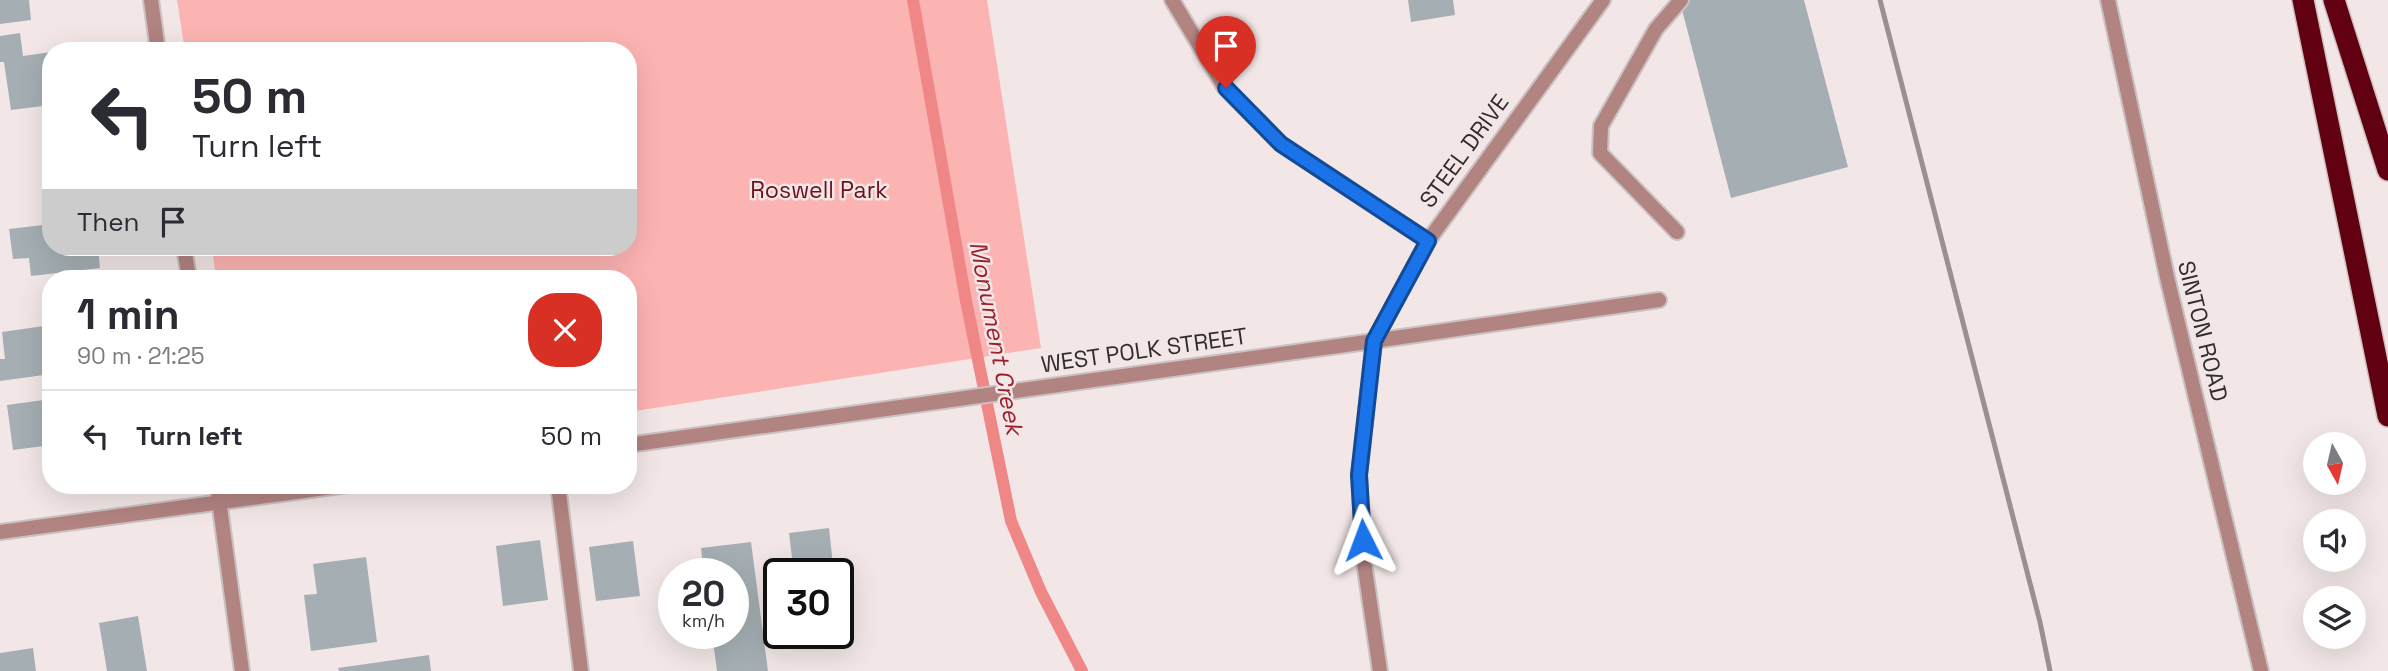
<!DOCTYPE html>
<meta charset="utf-8">
<style>
body{margin:0;font-family:"Space Grotesk",sans-serif;background:#f7f7f7;color:#2b2b33;height:100vh;display:flex;flex-direction:column;font-size:26px;white-space:nowrap}
*{box-sizing:border-box;margin:0}
p{font-size:23px;color:#7c7c81}
.icon{flex:none;width:38px;height:38px;fill:none;stroke:currentColor;stroke-width:2;stroke-linecap:round;stroke-linejoin:round}
.map{position:relative;flex:1;overflow:hidden}
.details{position:absolute;left:42px;top:270px;width:595px;height:224px;display:flex;flex-direction:column;background:#fff;border-radius:28px;box-shadow:0 7px 28px #0002}
.details>*{flex:none}
.banner{position:absolute;left:42px;top:42px;width:595px;height:214px;border-radius:28px;box-shadow:0 7px 28px #0002;background:#fff;color:#2b2b33;overflow:hidden}
.needle{width:46px;rotate:172deg}
.fabs{position:absolute;left:2303px;top:432px;display:grid;gap:14px}
.fabs a{display:grid;place-items:center;width:63px;height:63px;border-radius:50%;background:#fff;box-shadow:0 7px 28px #0002;font-size:35px}
.speed{position:absolute;left:658px;top:558px;display:flex;gap:14px;font-size:35px;font-weight:700;text-align:center}
.speed>*{display:grid;place-content:center;width:91px;height:91px;border-radius:50%;background:#fff;box-shadow:0 7px 28px #0002;line-height:1}
.speed small{font-size:18px;font-weight:400}
.speed .limit{border:4px solid #111;border-radius:10px;background:#fff;color:#111}
.pin{position:absolute;display:grid;place-items:center;width:60px;height:60px;color:#fff;margin:-72px -30px;border-radius:50% 50% 50% 0;rotate:-45deg;box-shadow:0 0 7px #0007}
.pin .icon{rotate:45deg}
.me{position:absolute;width:77px;margin:-38px;rotate:357deg;stroke-linejoin:round;filter:drop-shadow(0 0 5px #0008)}
.turn{display:flex;align-items:center;gap:24px;height:147px;padding:0 35px;font-size:32px}
.turn .icon{width:91px;height:91px;stroke-width:2.5}
.turn b{display:block;font-size:49px;line-height:60px}
.then{display:flex;align-items:center;height:66px;padding:0 35px;background:#0003;gap:14px;font-size:26px}
.round{display:grid;place-items:center;flex:none;width:74px;height:74px;border-radius:28px;background:#f7f7f7}
.summary{display:flex;align-items:center;justify-content:space-between;height:119px;padding:0 35px}
h1{font-size:42px;font-weight:600;line-height:52px}
ul{padding:0;list-style:none}
li{display:flex;align-items:center;gap:21px;height:91px;padding:0 35px;border-top:2px solid #e1e1e2}
li div{flex:1}
li b{display:block;font-size:26px}
li em{font-style:normal}
.map>svg:first-child{display:block}
.green{fill:#fcb4b2}
.lines{fill:none;stroke-linecap:round;stroke-linejoin:round}
.stream{stroke:#ef8787;stroke-width:12}
.building{fill:#a5afb3}
.service-casing{stroke:#cbc1c1;stroke-width:18}
.minor-casing{stroke:#cbc1c1;stroke-width:18}
.motorway-casing{stroke:#cbc1c1;stroke-width:24}
.service{stroke:#b18381;stroke-width:14}
.minor{stroke:#b18381;stroke-width:14}
.motorway{stroke:#610011;stroke-width:21}
.rail{stroke:#999090;stroke-width:5}
.route-casing{stroke:#114b97;stroke-width:18}
.route{stroke:#1a73e8;stroke-width:12}
.labels{text-anchor:middle;stroke-width:5;stroke-linejoin:round;paint-order:stroke}
.street-label{font-size:23px;fill:#312d2d;stroke:#f2e6e6}
.park-label{font-size:23px;fill:#6e101c;stroke:#f2e6e6}
.water-label{font-size:24px;font-style:italic;fill:#9a202e;stroke:#f2e6e6}
</style>
<div class="map">
<svg width="2388" height="671" viewBox="0 0 2388 671">
<rect width="100%" height="100%" fill="#f2e6e6"/>
<path class="green" d="M177,0h810l54,348 -413,64v-134h-412l-4,-31h416v-196h-443z"/>
<g class="lines">
<path class="stream" d="M913,0l53,301 45,220 30,71 41,79"/>
</g>
<path class="building" d="M0,0h29l2,20 -31,4z
M1408,0h45l2,15 -44,7z
M1689,0h115l44,167 -117,31 -51,-196z
M20,33l3,23 28,-4v53l-40,5 -7,-48h-4v-26z
M51,224v23h47l2,21 -69,8 -2,-18 -16,1 -4,-30z
M51,325v49l-51,7v-22h5l-3,-27z
M51,399v46l-38,5 -6,-45z
M829,528l5,46h-40l-5,-41z
M540,540l8,60 -45,6 -7,-60z
M633,541l7,55 -44,5 -7,-54z
M751,542l17,129h-51l-5,-37h21v-60h-29l-3,-26z
M366,557l11,85 -66,9 -7,-56 13,-1 -4,-30z
M138,616l9,55h-40l-8,-48z
M33,648l3,23h-36v-18z
M429,655l2,16h-92l-1,-3z"/>
<g class="lines">
<defs>
<path id="service" d="M1172,0l53,88 56,56 147,97
M1677,232l-77,-79 1,-27 55,-97 25,-29
M1374,341l285,-41
M558,485l23,186"/>
<path id="minor" d="M151,0l7,51
M2108,0l59,277 94,394
M184,247l5,31
M628,445l746,-104
M217,485l25,186
M0,532l348,-47
M1380,671l-16,-109 -5,-87 15,-134 54,-100 175,-241"/>
<path id="motorway" d="M2303,0l85,416
M2334,0l54,170"/>
</defs>
<use href="#service" class="service-casing"/>
<use href="#minor" class="minor-casing"/>
<use href="#motorway" class="motorway-casing"/>
<use href="#service" class="service"/>
<use href="#minor" class="minor"/>
<use href="#motorway" class="motorway"/>
<path class="rail" d="M1880,0l160,622 10,49"/>
</g>
<g class="lines">
<defs>
<path id="route" d="M1226,88l55,56 147,97 -54,100 -15,134 4,65"/>
</defs>
<use href="#route" class="route-casing"/>
<use href="#route" class="route"/>
</g>
<g class="labels">
<g class="street-label">
<text transform="translate(1464 151) rotate(-54)" y="8">STEEL DRIVE</text>
<text transform="translate(2203 331) rotate(76)" y="8">SINTON ROAD</text>
<text transform="translate(1144 350) rotate(-8)" y="8">WEST POLK STREET</text>
</g>
<g class="park-label">
<text x="819" y="198">Roswell Park</text>
</g>
<g class="water-label">
<text transform="translate(996 338) rotate(79)" y="8">Monument Creek</text>
</g>
</g>
</svg>
<div class="fabs">
<a><svg class="needle" viewBox="-14 -14 28 28"><path d="M0-13l5 13h-10z" fill="#e53935"/><path d="M0 13l5-13h-10z" fill="#7c7c81"/></svg></a>
<a><svg class="icon" aria-label="sound" viewBox="0 0 24 24"><path d="M4 9h4l5-4v14l-5-4H4zM17 9q2 3 0 6"/></svg></a>
<a><svg class="icon" aria-label="layers" viewBox="0 0 24 24"><path d="M12 4l9 5-9 5-9-5zM3 14l9 5 9-5"/></svg></a>
</div>
<div class="speed"><div>20<small>km/h</small></div><div class="limit">30</div></div>
<div class="pin" style="left:1226px;top:88px;background:#d93025"><svg class="icon" aria-label="arrive" viewBox="0 0 24 24"><path d="M6 21V4h12l-3 4 3 4H6"/></svg></div>
<svg class="me" style="left:1363px;top:540px" viewBox="-20 -20 40 40"><path d="M0-17L14 15 0 8-14 15z" fill="#1a73e8" stroke="#fff" stroke-width="4"/></svg>
<div class="banner">
<div class="turn"><svg class="icon" aria-label="left" viewBox="0 0 24 24"><path d="M17 20v-9H6M10 6l-5 5 5 5"/></svg><div><b>50 m</b>Turn left</div></div>
<div class="then">Then<svg class="icon" aria-label="arrive" viewBox="0 0 24 24"><path d="M6 21V4h12l-3 4 3 4H6"/></svg></div>
</div>
<section class="details">
<div class="summary"><div><h1>1 min</h1><p>90 m · 21:25</p></div><a class="round" style="background:#d93025;color:#fff"><svg class="icon" aria-label="close" viewBox="0 0 24 24"><path d="M6 6l12 12M18 6L6 18"/></svg></a></div>
<ul>
<li><svg class="icon" aria-label="left" viewBox="0 0 24 24"><path d="M17 20v-9H6M10 6l-5 5 5 5"/></svg><div><b>Turn left</b></div><em>50 m</em></li>
</ul>
</section>
</div>
